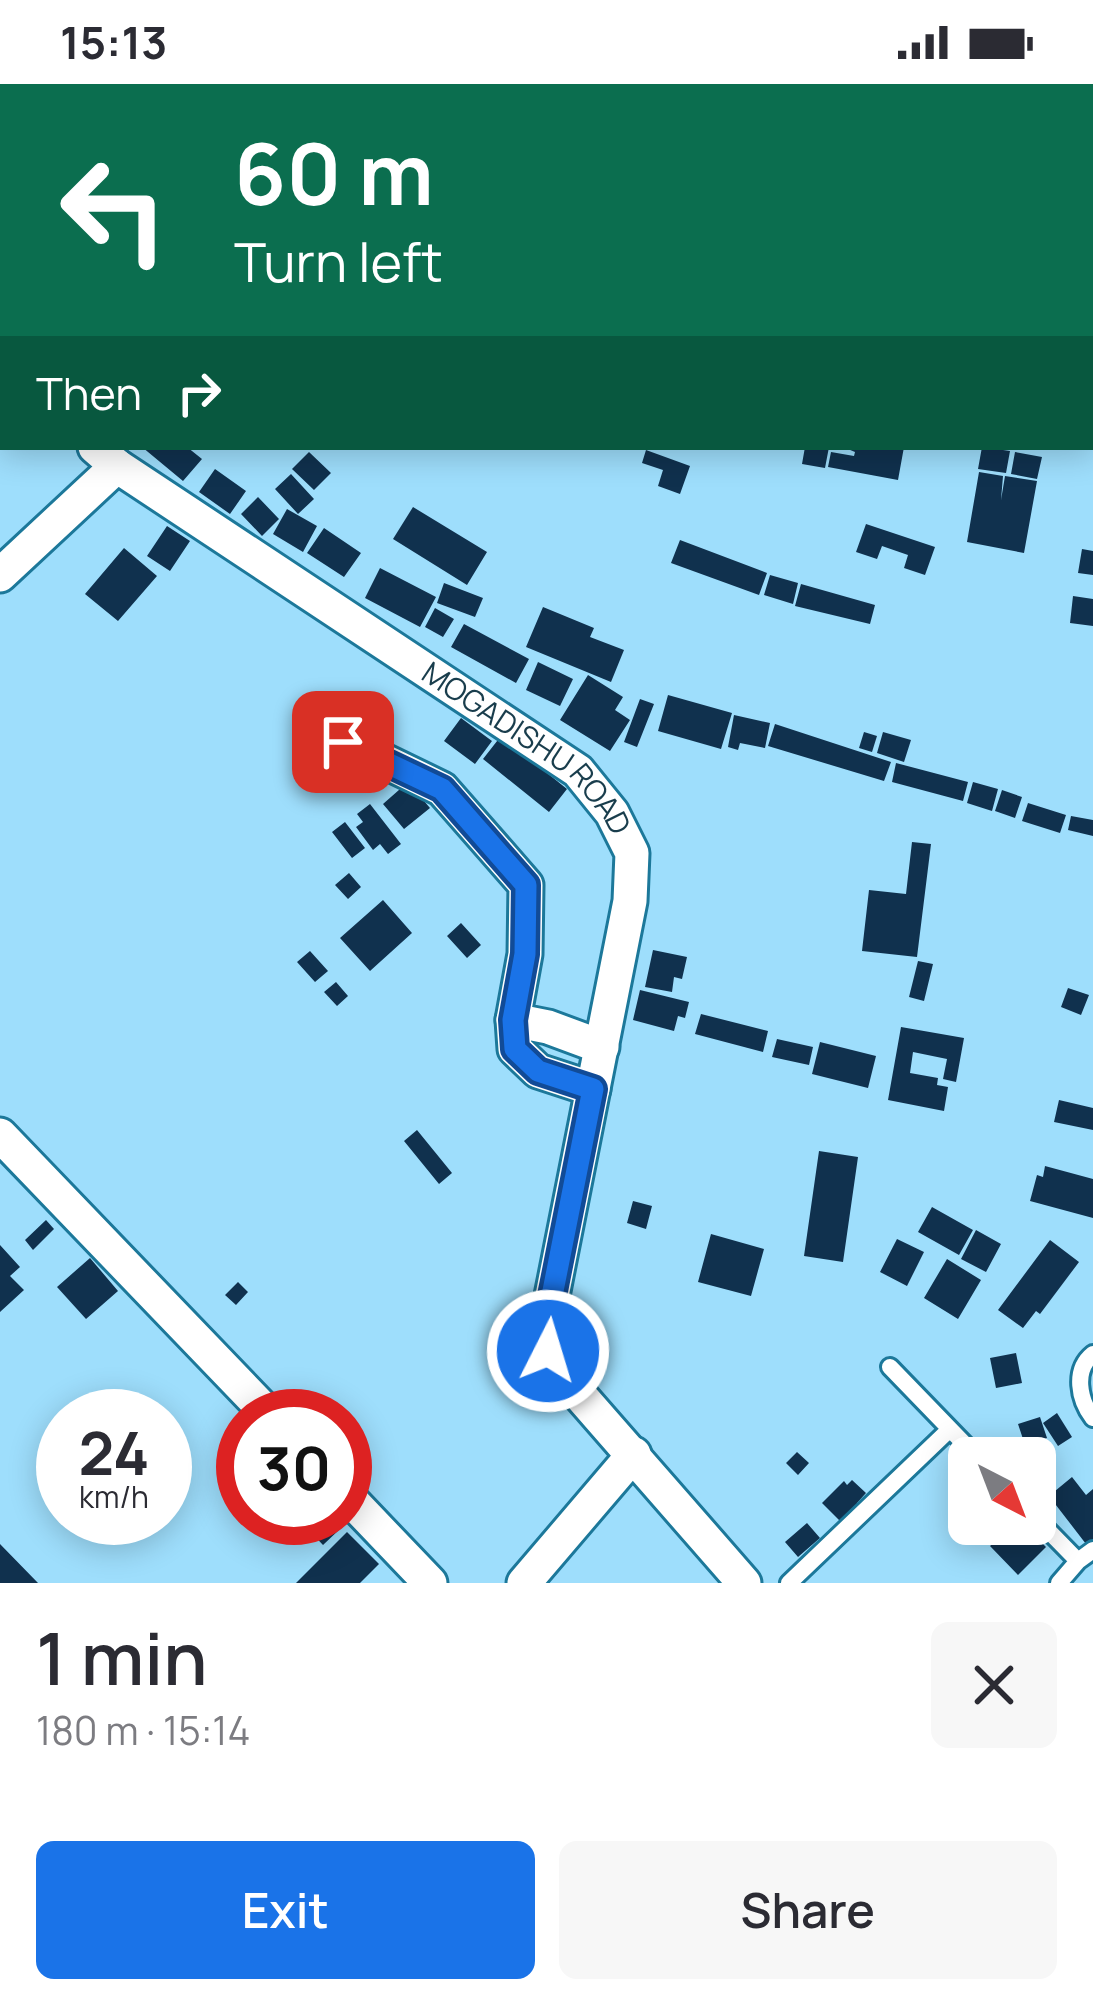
<!DOCTYPE html>
<meta charset="utf-8">
<style>
body{margin:0;font-family:Manrope,sans-serif;background:#f7f7f7;color:#2b2b33;height:100vh;display:flex;flex-direction:column;font-size:45px;white-space:nowrap}
*{box-sizing:border-box;margin:0}
p{font-size:39px;color:#7c7c81}
.icon{flex:none;width:66px;height:66px;fill:none;stroke:currentColor;stroke-width:2;stroke-linecap:round;stroke-linejoin:round}
.map{position:relative;height:1499px;overflow:hidden}
.side{display:flex;flex-direction:column;background:#fff;flex:1}
.side>*{flex:none}
.guide{position:absolute;left:0px;top:0px;width:1095px;height:366px;box-shadow:0 6px 30px #0003;background:#0b6e4f;color:#fff;overflow:hidden}
.needle{width:78px;rotate:138deg}
.controls{position:absolute;left:948px;top:1353px;display:grid;gap:24px}
.controls a{display:grid;place-items:center;width:108px;height:108px;border-radius:18px;background:#fff;box-shadow:0 6px 30px #0003;font-size:60px}
.speed{position:absolute;left:36px;top:1305px;display:flex;gap:24px;font-size:60px;font-weight:700;text-align:center}
.speed>*{display:grid;place-content:center;width:156px;height:156px;border-radius:50%;background:#fff;box-shadow:0 6px 30px #0003;line-height:1}
.speed small{font-size:30px;font-weight:400}
.speed .limit{border:18px solid #d22;background:#fff;color:#111}
.pin{position:absolute;display:grid;place-items:center;width:102px;height:102px;color:#fff;margin:-51px;border-radius:24px;box-shadow:0 6px 18px #0006}
.me{position:absolute;width:132px;margin:-66px;rotate:5deg;stroke-linejoin:round;filter:drop-shadow(0 0 9px #0008)}
.turn{display:flex;align-items:center;gap:42px;height:252px;padding:0 36px;font-size:54px}
.turn .icon{width:156px;height:156px;stroke-width:2.5}
.turn b{display:block;font-size:84px;line-height:102px}
.then{display:flex;align-items:center;height:114px;padding:0 36px;background:#0003;gap:24px;font-size:45px}
.round{display:grid;place-items:center;flex:none;width:126px;height:126px;border-radius:18px;background:#f7f7f7}
.head{display:flex;align-items:center;justify-content:space-between;height:204px;padding:0 36px}
h1{font-size:72px;font-weight:600;line-height:90px}
.cta{display:flex;gap:24px;margin-top:auto;padding:24px 36px}
.cta a{flex:1;height:138px;border-radius:18px;background:#1a73e8;color:#fff;font-size:48px;font-weight:600;line-height:138px;text-align:center}
.cta a+a{background:#f7f7f7;color:#2b2b33}
.status{display:flex;justify-content:space-between;align-items:center;height:84px;padding:0 60px;background:#fff;direction:ltr}
.status svg{height:33px;fill:currentColor}
.map>svg:first-child{display:block}
.building{fill:#10314e}
.lines{fill:none;stroke-linecap:round;stroke-linejoin:round}
.service-casing{stroke:#1c789a;stroke-width:22}
.minor-casing{stroke:#1c789a;stroke-width:39}
.service{stroke:#fff;stroke-width:16}
.minor{stroke:#fff;stroke-width:33}
.route-casing{stroke:#114b97;stroke-width:30}
.route{stroke:#1a73e8;stroke-width:21}
.labels{text-anchor:middle;stroke-width:12;stroke-linejoin:round;paint-order:stroke}
.street-label{font-size:30px;fill:#193d4c;stroke:#eef6fa}
</style>
<div class="status"><b>15:13</b><svg viewBox="0 0 49 12"><path d="M0 12V9h3v3zM5 12V6h3v6zM10 12V3h3v9zM15 12V0h3v12zM26 1h20v11H26zM47 4h2v5h-2z"/></svg></div>
<div class="map">
<svg width="1093" height="1499" viewBox="0 0 1093 1499">
<rect width="100%" height="100%" fill="#9edefc"/>
<path class="building" d="M142,363h45l15,12 -19,22z
M805,363h24l-4,21 -23,-4z
M843,363h61l-6,33 -70,-13 3,-15 23,4 1,-4z
M982,363l28,4 -4,22 -28,-4z
M646,366l44,16 -10,28 -22,-8 5,-16 -21,-7z
M309,368l22,21 -17,17 -22,-21z
M1015,368l27,5 -5,22 -26,-5z
M215,385l31,22 -16,23 -31,-22z
M979,388l24,4 -2,24 4,-24 32,5 -13,72 -57,-11z
M291,390l23,25 -16,15 -23,-25z
M258,413l21,22 -17,17 -21,-22z
M413,423l74,45 -20,33 -74,-46z
M287,425l30,17 -14,26 -30,-18z
M866,440l69,23 -10,28 -21,-7 4,-13 -26,-9 -5,13 -21,-7z
M167,442l23,15 -20,30 -23,-15z
M324,444l37,25 -17,24 -37,-24z
M680,456l87,33 -8,22 -88,-32z
M124,464l33,28 -39,45 -33,-27z
M1082,465l11,2v24l-15,-2z
M380,484l56,29 -16,30 -55,-29z
M770,491l28,8 -5,21 -29,-9z
M444,499l39,15 -8,19 -38,-14z
M801,500l74,21 -5,19 -75,-18z
M1073,512l20,3v27l-23,-3z
M543,523l51,21 -4,9 34,13 -13,32 -85,-35z
M435,524l19,11 -11,18 -18,-10z
M464,540l65,35 -13,24 -65,-36z
M538,578l35,17 -13,27 -34,-16z
M588,591l35,22 -8,13 15,10 -20,31 -50,-31z
M668,611l64,18 -11,36 -63,-18z
M640,615l14,5 -17,43 -13,-5z
M734,631l36,8 -5,25 -25,-5 -2,7 -10,-3z
M461,634l31,23 -17,23 -31,-23z
M775,640l116,38 -7,19 -116,-35z
M864,648l13,4 -5,16 -13,-4z
M883,648l28,8 -7,22 -27,-9z
M501,652l66,53 -18,23 -66,-53z
M896,679l72,19 -5,19 -71,-19z
M408,698l22,26 -26,21 -21,-25z
M973,698l25,7 -6,22 -25,-8z
M1002,706l20,7 -7,21 -20,-7z
M1028,719l38,12 -6,18 -38,-12z
M370,720l31,40 -13,10 -8,-10 -7,6 -17,-23 7,-5 -6,-8z
M1071,732l22,4v16l-25,-6z
M345,738l20,26 -13,10 -20,-26z
M912,758l19,2 -14,113 -55,-6 7,-61 37,4z
M349,789l12,14 -13,12 -13,-14z
M383,816l29,33 -42,38 -30,-33z
M461,839l20,22 -14,13 -20,-22z
M653,866l34,7 -5,22 -8,-2 -2,15 -27,-5z
M310,867l18,20 -13,11 -18,-20z
M918,877l15,3 -9,37 -15,-4z
M336,898l12,14 -11,10 -13,-14z
M1068,904l21,7 -8,20 -20,-8z
M640,906l49,12 -4,16 -7,-2 -4,15 -41,-11z
M701,930l67,17 -5,21 -68,-18z
M901,943l63,11 -8,44 -13,-3 4,-20 -34,-7 -3,21 28,5 -1,7 11,2 -4,24 -56,-11z
M777,955l36,8 -4,18 -37,-8z
M820,958l56,14 -8,32 -56,-14z
M1059,1016l34,8v22l-39,-8z
M417,1046l35,43 -13,11 -35,-43z
M819,1067l39,6 -15,105 -39,-6z
M1045,1082l48,13v39l-63,-17 7,-26 6,2z
M633,1117l19,5 -6,23 -19,-6z
M932,1123l41,23 -14,25 -41,-23z
M46,1136l8,9 -21,21 -8,-10z
M976,1146l25,14 -15,28 -25,-13z
M711,1150l53,15 -13,47 -53,-14z
M897,1155l27,13 -17,34 -27,-14z
M1050,1156l29,22 -39,52 -4,-3 -13,17 -25,-18z
M0,1161l20,22 -10,9 14,14 -24,22z
M90,1174l28,33 -32,28 -29,-32z
M947,1175l34,21 -23,39 -34,-21z
M238,1198l10,10 -12,13 -11,-10z
M1016,1269l6,30 -26,5 -6,-30z
M1057,1329l15,24 -14,9 -15,-23z
M1040,1333l7,21 -22,7 -7,-21z
M797,1368l12,11 -11,12 -12,-12z
M1072,1393l14,18 7,-6v50l-7,5 -37,-48z
M852,1396l14,13 -9,10 3,3 -17,18 -21,-21 22,-22 3,4z
M319,1434h13l9,10 -18,17 -15,-16z
M807,1439l13,15 -22,19 -13,-15z
M1014,1440h9l23,23 -28,28 -28,-29z
M347,1448l32,32 -19,19h-64z
M0,1460l38,39h-38z"/>
<g class="lines">
<defs>
<path id="service" d="M1093,1270c-20,16 -14,46 0,64
M890,1283l88,91
M1035,1433l43,44 -19,22
M1078,1477l15,-11
M789,1499l161,-154"/>
<g id="minor">
<path d="M0,279l3,4"/>
<path d="M1092,315h1"/>
<path id="s1" d="M95,363l22,19 461,305 34,42 20,40 -2,48 -80,405 -2,44 30,43 166,190"/>
<path d="M0,491l117,-109"/>
<path d="M343,657l99,48 84,96 -1,69 -12,66 35,7 54,20"/>
<path d="M513,936l2,29 23,22 55,18"/>
<path d="M0,1051l270,281"/>
<path d="M345,1410l85,89"/>
<path d="M524,1499l110,-129"/>
</g>
</defs>
<use href="#service" class="service-casing"/>
<use href="#minor" class="minor-casing"/>
<use href="#service" class="service"/>
<use href="#minor" class="minor"/>
</g>
<g class="lines">
<defs>
<path id="route" d="M343,658l99,47 84,96 -1,69 -12,66 2,29 23,22 55,18 -43,217 -2,45"/>
</defs>
<use href="#route" class="route-casing"/>
<use href="#route" class="route"/>
</g>
<g class="labels">
<g class="street-label">
<text dy="10" stroke="none"><textPath href="#s1" startOffset="528">MOGADISHU ROAD</textPath></text>
</g>
</g>
</svg>
<div class="controls">
<a><svg class="needle" viewBox="-14 -14 28 28"><path d="M0-13l5 13h-10z" fill="#e53935"/><path d="M0 13l5-13h-10z" fill="#7c7c81"/></svg></a>
</div>
<div class="speed"><div>24<small>km/h</small></div><div class="limit">30</div></div>
<div class="pin" style="left:343px;top:658px;background:#d93025"><svg class="icon" aria-label="arrive" viewBox="0 0 24 24"><path d="M6 21V4h12l-3 4 3 4H6"/></svg></div>
<svg class="me" style="left:548px;top:1267px" viewBox="-20 -20 40 40"><circle r="17" fill="#1a73e8" stroke="#fff" stroke-width="3"/><path d="M0-11L8 9 0 5-8 9z" fill="#fff"/></svg>
<div class="guide">
<div class="turn"><svg class="icon" aria-label="left" viewBox="0 0 24 24"><path d="M17 20v-9H6M10 6l-5 5 5 5"/></svg><div><b>60 m</b>Turn left</div></div>
<div class="then">Then<svg class="icon" aria-label="right" viewBox="0 0 24 24"><path d="M7 20v-9h11M14 6l5 5-5 5"/></svg></div>
</div>
</div>
<section class="side">
<div class="head"><div><h1>1 min</h1><p>180 m · 15:14</p></div><a class="round"><svg class="icon" aria-label="close" viewBox="0 0 24 24"><path d="M6 6l12 12M18 6L6 18"/></svg></a></div>
<div class="cta"><a>Exit</a><a>Share</a></div>
</section>
